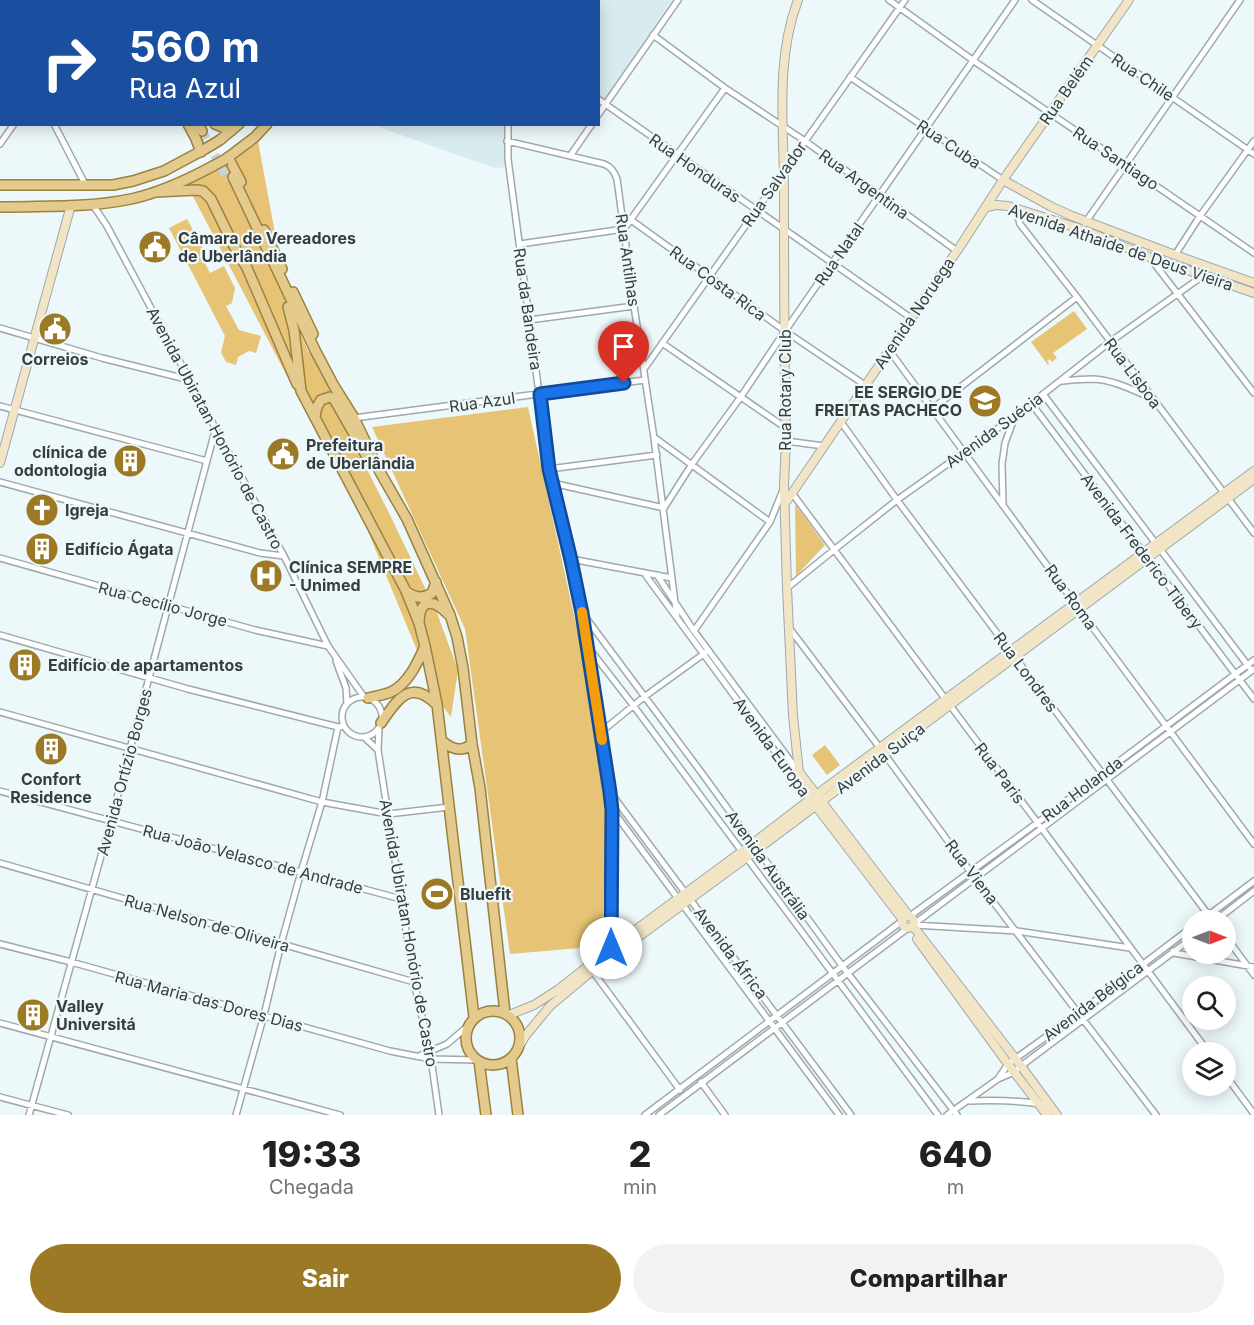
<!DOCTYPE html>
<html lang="pt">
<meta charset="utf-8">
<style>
body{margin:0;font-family:Inter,sans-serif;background:#f2f2f2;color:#202124;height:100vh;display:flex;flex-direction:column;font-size:22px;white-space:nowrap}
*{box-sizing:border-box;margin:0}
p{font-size:20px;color:#757577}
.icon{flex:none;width:33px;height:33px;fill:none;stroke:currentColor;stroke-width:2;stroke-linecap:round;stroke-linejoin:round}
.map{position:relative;height:1115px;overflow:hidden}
.sheet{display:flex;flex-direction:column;background:#fff;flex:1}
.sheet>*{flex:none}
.hud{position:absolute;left:0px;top:0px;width:600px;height:126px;box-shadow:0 3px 15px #0003;background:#1a4fa0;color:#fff;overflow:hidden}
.needle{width:39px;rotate:90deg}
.tools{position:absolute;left:1182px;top:910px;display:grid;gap:12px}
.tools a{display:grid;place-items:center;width:54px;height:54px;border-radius:50%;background:#fff;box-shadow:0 3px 15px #0003;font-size:30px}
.pin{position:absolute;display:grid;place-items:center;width:51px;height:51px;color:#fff;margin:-62px -26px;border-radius:50% 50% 50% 0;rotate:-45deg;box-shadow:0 0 6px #0007}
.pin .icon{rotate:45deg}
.me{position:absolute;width:66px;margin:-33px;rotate:0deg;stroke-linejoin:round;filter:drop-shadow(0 0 4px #0008)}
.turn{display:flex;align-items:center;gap:21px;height:126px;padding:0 30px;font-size:27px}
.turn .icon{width:78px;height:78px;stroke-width:2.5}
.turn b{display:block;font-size:42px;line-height:51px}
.eta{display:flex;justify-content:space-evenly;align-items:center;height:102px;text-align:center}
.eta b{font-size:36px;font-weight:800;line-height:42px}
.action{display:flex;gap:12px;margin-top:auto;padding:12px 30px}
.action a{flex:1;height:69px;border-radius:36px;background:#9c7a25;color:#fff;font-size:24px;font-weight:800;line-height:69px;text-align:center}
.action a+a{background:#f2f2f2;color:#202124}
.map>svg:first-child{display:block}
.built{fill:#d8ebef}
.green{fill:#e6c375}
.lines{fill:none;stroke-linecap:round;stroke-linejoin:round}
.primary-tunnel{stroke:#c9d3d4;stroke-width:9;stroke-dasharray:9 4.5;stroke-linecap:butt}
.street-casing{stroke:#9fa9ab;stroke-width:8}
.secondary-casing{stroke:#9fa9ab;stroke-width:10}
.primary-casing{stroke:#9c823f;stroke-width:12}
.street{stroke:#fff;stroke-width:5}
.secondary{stroke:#f2e5c6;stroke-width:8}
.primary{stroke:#e4ca8c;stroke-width:9}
.primary-bridge-casing{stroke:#9c823f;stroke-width:12;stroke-linecap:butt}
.primary-bridge{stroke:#e4ca8c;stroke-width:9}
.route-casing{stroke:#114b97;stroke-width:15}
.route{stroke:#1a73e8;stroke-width:10}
.slow{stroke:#f59e0b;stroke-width:10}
.labels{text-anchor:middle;stroke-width:4.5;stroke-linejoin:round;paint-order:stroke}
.street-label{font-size:16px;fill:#383d3d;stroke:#edf8fa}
.poi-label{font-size:16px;font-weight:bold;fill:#383d3d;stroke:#edf8fa;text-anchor:start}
</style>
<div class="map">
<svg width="1254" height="1115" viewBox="0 0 1254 1115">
<rect width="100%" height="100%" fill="#edf8fa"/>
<path class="built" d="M346,0h326l-69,102 -5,-3v-97h-252z
M377,125h131l1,42 -14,1 -9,-3 -99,-35z"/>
<path class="green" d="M258,141l31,168 20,44 3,-1 24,47 -3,3 57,113 47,98 21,57 -7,47 -14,-18 -70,-170 -181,-346z
M187,219l17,32 -4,3 10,19 14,-7 11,22 -3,15 -6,3 13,24 22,6 -5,17 -7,-2 -11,6 -2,8 -10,-3 -5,-10 4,-16 -56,-108z
M1074,311l13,18 -34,24 4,5 -5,4 -2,-3 -3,2 2,3 -1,1 -17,-23z
M528,407l59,267 19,139 -4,133 -92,8 -45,-325 -93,-202z
M795,504l30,41 -29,31z
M825,745l15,20 -13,10 -15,-20z"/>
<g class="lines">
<path class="primary-tunnel" d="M202,131l26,49"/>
<defs>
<path id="street" d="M227,0l1,2
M889,0l85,61 280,192
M1032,0l222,154
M100,2l3,-2
M0,20l2,3
M653,35l72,53 80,53 152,110
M850,77l153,103
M598,99l313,219
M598,115l80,-115
M54,124l31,60
M508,124v35l41,310 22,90 11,54 28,179 2,18 -1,138
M507,141l97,23c7,3 10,7 13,15l17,127 20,132 23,180
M0,144l14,-20
M570,156l22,-32
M93,205l14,21 178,332 43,88 36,51
M1020,210l-2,7 2,7 57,73 177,236
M631,220l154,111 80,54
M1085,223l155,-223
M624,229l101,-141
M520,244l104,-15
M1175,255l25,-39 54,-75
M1150,258l104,135
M529,320l105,-14
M0,328l102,30 88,22
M662,343l124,85
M889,350l190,259 175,235
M644,369l261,-369
M1063,381c9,-1 20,-2 30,-2 20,1 38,10 56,18
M1043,394l206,273
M1031,403l223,296
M0,406l207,55
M932,409l145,-112
M354,418l291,-38
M841,422l56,78 316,421
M655,438l115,84
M786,441l38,5
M549,469l108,-14
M0,482l260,71 24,3
M552,483l112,25 28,-44 48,-66 45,-67 230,-331
M792,493l417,560
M1003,504l-1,-40 3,-21 10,-27
M0,558l255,72 73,16
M571,559l101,19
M644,573l152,207
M657,575l37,56 104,140
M787,588l48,-39 62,-49 118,-84 95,-74 94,-67
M583,614l118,158 142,195 114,148
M790,629l90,119 95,130 181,237
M694,631l76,-109 13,-32
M0,635l188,54 150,38
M588,647l45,58 305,410
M336,661l10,27 1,16
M342 717a20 20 0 1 1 40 0a20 20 0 1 1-40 0Z
M0,712l322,90 66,12 61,-7
M379,727l-1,23 36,232 16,69 9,64
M601,732l43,-35 61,-44
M364,737l14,13
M0,791l401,108
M610,792l241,323
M613,811l226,304
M0,863l414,119
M910,916l127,-93 217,-163
M1201,921l53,-40
M1215,921l39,-30
M914,924l340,-255
M914,925l103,6 113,17
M1226,937l28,38
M0,944l71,18 319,89 41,8 46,1
M1173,951l1,2 80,14
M591,969l89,121
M0,1023l340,92
M419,1056l28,-12 21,-18
M1226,1076l28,38
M998,1079l10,-15 71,-51 113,-86
M701,1082l24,33
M0,1097l68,18
M969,1101c27,-1 55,-1 81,5
M29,1115l82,-295 105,-393
M236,1115l28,-100 17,-71 20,-72 21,-70 16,-75 6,-1
M645,1115l257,-194
M659,1115l249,-187
M947,1115l51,-36 16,-7 7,-6 171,-128"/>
<path id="secondary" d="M798,0c-23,60 -14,127 -14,190 0,84 0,167 2,251l-2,44 3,103 6,128 6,56 -3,8 107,140
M315,2v-2
M327,2v-2
M1003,180l47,26 22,10 103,39 79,28
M987,207l9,-2 12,1 73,23 68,28 105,36
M0,463l71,-258
M786,502l175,-257 42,-65 126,-180
M799,772l110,144
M902 922a6 6 0 1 1 12 0a6 6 0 1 1-12 0Z
M913,926l108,140 36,49
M917,939l91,125 39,51
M509,1015l25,-10 25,-16 52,-41 141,-104 64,-49 438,-324
M518,1048l8,-13 24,-29 42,-35 154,-113 204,-153 304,-226"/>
<path id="primary" d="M127,0l1,2
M136,0l1,2
M309,2l1,-2
M334,2l1,-2
M188,124l8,15 5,13
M198,124l4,7
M215,124l16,7
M220,140l19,-16
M228,157l13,25
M226,159l29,-22 12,-13
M233,177l83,175 18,34 20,32 26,54 27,47 43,96 7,22 6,31 9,76 8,44 25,225
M0,185h113l20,-4 31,-10 41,-22
M155,192l41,-2 7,1 8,8 23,47 13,22 50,116
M0,207c43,-1 88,1 131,-8 28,-6 56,-19 82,-33
M264,230l18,39
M293,292l20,42
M288,307l6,23 7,61 105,200 13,32 6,23 12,58 37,313
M315,416l2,-9 4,-7 9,-3 4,2 36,63
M406,591c8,7 17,8 26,2l4,-11
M419,622c1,-25 15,-22 29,-8
M368,698c7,-2 16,-3 23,-6 17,-8 27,-30 34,-46
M381,723c16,-23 29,-45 55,-19
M441,740c10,9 20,13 31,4
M466 1038a27 27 0 1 1 54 0a27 27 0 1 1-54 0Z
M511,1058l7,57
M479,1061l7,54"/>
</defs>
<use href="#street" class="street-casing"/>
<use href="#secondary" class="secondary-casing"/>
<use href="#primary" class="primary-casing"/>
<use href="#street" class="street"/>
<use href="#secondary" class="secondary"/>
<use href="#primary" class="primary"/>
<defs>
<path id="primary-bridge" d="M205,149l15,-9
M213,166l13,-7"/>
</defs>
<use href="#primary-bridge" class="primary-bridge-casing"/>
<use href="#primary-bridge" class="primary-bridge"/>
</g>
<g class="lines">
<defs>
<path id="route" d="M611,948l1,-138 -2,-18 -28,-179 -11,-53 -22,-91 -9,-75 84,-11"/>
</defs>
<use href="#route" class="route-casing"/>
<use href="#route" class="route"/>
<path class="slow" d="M582,612l20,128"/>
</g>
<defs>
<symbol id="civic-disc" viewBox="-11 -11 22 22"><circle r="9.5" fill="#9c7a25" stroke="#edf8fa"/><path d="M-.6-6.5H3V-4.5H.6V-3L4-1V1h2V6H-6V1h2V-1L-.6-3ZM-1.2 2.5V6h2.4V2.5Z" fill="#fff"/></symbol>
<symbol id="school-disc" viewBox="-11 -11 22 22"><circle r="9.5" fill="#9c7a25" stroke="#edf8fa"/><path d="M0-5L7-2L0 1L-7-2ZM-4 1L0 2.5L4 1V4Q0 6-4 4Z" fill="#fff"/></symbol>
<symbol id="building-disc" viewBox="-11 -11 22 22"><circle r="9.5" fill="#9c7a25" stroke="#edf8fa"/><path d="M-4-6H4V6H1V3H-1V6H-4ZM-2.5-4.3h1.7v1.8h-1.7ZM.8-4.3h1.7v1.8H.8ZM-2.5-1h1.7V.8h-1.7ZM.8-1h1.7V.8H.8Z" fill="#fff"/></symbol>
<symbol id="church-disc" viewBox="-11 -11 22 22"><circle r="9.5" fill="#9c7a25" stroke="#edf8fa"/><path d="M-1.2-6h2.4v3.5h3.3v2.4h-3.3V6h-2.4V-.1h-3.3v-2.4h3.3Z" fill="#fff"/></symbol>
<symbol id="hospital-disc" viewBox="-11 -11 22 22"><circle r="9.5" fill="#9c7a25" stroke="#edf8fa"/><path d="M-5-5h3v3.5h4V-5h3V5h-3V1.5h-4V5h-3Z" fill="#fff"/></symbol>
<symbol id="stadium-disc" viewBox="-11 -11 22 22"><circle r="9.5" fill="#9c7a25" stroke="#edf8fa"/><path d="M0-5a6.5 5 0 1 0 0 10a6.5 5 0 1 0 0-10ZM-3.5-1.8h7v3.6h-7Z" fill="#fff"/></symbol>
</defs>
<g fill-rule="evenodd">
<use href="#civic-disc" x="136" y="228" width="38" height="38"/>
<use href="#civic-disc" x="36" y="310" width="38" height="38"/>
<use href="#school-disc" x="966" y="382" width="38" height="38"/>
<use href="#civic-disc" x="264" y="435" width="38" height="38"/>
<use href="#building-disc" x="111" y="442" width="38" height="38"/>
<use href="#church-disc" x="23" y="491" width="38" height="38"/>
<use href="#building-disc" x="23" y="530" width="38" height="38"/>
<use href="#hospital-disc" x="247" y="557" width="38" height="38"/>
<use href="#building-disc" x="6" y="646" width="38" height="38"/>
<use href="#building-disc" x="32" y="730" width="38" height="38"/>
<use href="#stadium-disc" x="418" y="875" width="38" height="38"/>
<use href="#building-disc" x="14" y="996" width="38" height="38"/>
</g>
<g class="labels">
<g class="street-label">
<text transform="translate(1143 77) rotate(34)" y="6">Rua Chile</text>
<text transform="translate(1066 90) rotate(-55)" y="6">Rua Belém</text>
<text transform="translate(949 144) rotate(34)" y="6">Rua Cuba</text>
<text transform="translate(1116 158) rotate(34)" y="6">Rua Santiago</text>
<text transform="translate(695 168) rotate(35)" y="6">Rua Honduras</text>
<text transform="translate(774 184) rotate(-55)" y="6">Rua Salvador</text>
<text transform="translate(864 184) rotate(36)" y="6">Rua Argentina</text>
<text transform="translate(1121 247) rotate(19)" y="6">Avenida Athaide de Deus Vieira</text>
<text transform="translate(839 254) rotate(-55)" y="6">Rua Natal</text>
<text transform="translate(628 260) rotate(82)" y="6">Rua Antilhas</text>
<text transform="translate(718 283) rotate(36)" y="6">Rua Costa Rica</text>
<text transform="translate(528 309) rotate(82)" y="6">Rua da Bandeira</text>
<text transform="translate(914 313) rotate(-56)" y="6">Avenida Noruega</text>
<text transform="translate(1133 373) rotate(53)" y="6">Rua Lisboa</text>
<text transform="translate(785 390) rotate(-90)" y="6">Rua Rotary Club</text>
<text transform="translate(482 402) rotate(-8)" y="6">Rua Azul</text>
<text transform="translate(215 428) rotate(62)" y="6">Avenida Ubiratan Honório de Castro</text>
<text transform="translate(994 430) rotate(-36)" y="6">Avenida Suécia</text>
<text transform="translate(1142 551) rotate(53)" y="6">Avenida Frederico Tibery</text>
<text transform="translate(1071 597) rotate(54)" y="6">Rua Roma</text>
<text transform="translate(163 604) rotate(15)" y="6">Rua Cecílio Jorge</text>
<text transform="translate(1026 672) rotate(53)" y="6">Rua Londres</text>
<text transform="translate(772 747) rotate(54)" y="6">Avenida Europa</text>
<text transform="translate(880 758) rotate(-37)" y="6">Avenida Suiça</text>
<text transform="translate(124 772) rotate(-75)" y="6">Avenida Ortízio Borges</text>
<text transform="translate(1000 773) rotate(53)" y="6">Rua Paris</text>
<text transform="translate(1082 789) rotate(-37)" y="6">Rua Holanda</text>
<text transform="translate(253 859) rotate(15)" y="6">Rua João Velasco de Andrade</text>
<text transform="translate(768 865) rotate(54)" y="6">Avenida Austrália</text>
<text transform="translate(972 872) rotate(53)" y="6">Rua Viena</text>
<text transform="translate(207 923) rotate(16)" y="6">Rua Nelson de Oliveira</text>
<text transform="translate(409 933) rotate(80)" y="6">Avenida Ubiratan Honório de Castro</text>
<text transform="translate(731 953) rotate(53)" y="6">Avenida África</text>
<text transform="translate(209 1001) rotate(15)" y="6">Rua Maria das Dores Dias</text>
<text transform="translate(1093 1001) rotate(-37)" y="6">Avenida Bélgica</text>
</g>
<g class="poi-label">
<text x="178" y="244">Câmara de Vereadores<tspan x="178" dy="18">de Uberlândia</tspan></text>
<text x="55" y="365" text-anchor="middle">Correios</text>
<text x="962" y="398" text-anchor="end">EE SERGIO DE<tspan x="962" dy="18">FREITAS PACHECO</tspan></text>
<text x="306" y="451">Prefeitura<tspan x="306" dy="18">de Uberlândia</tspan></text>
<text x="107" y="458" text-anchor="end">clínica de<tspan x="107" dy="18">odontologia</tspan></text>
<text x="65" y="516">Igreja</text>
<text x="65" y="555">Edifício Ágata</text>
<text x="289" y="573">Clínica SEMPRE<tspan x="289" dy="18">- Unimed</tspan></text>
<text x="48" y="671">Edifício de apartamentos</text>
<text x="51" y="785" text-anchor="middle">Confort<tspan x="51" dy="18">Residence</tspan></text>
<text x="460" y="900">Bluefit</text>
<text x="56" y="1012">Valley<tspan x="56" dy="18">Universitá</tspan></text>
</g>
</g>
</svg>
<div class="tools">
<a><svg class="needle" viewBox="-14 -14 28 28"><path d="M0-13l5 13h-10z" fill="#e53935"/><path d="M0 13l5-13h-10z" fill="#757577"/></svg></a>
<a><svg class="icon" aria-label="search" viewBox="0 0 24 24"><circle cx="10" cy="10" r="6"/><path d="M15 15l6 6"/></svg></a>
<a><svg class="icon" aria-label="layers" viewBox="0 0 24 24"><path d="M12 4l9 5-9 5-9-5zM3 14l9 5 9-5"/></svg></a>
</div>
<div class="pin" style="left:624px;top:383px;background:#d93025"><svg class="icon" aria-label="arrive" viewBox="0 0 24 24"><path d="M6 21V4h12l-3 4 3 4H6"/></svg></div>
<svg class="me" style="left:611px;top:948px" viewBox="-20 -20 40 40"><circle r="19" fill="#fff"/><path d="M0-13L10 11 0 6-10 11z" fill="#1a73e8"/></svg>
<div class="hud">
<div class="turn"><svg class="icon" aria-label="right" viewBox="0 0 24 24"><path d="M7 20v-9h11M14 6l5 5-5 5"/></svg><div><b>560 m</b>Rua Azul</div></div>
</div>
</div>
<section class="sheet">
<div class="eta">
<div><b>19:33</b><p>Chegada</p></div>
<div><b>2</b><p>min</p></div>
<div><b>640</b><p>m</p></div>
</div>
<div class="action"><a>Sair</a><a>Compartilhar</a></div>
</section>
